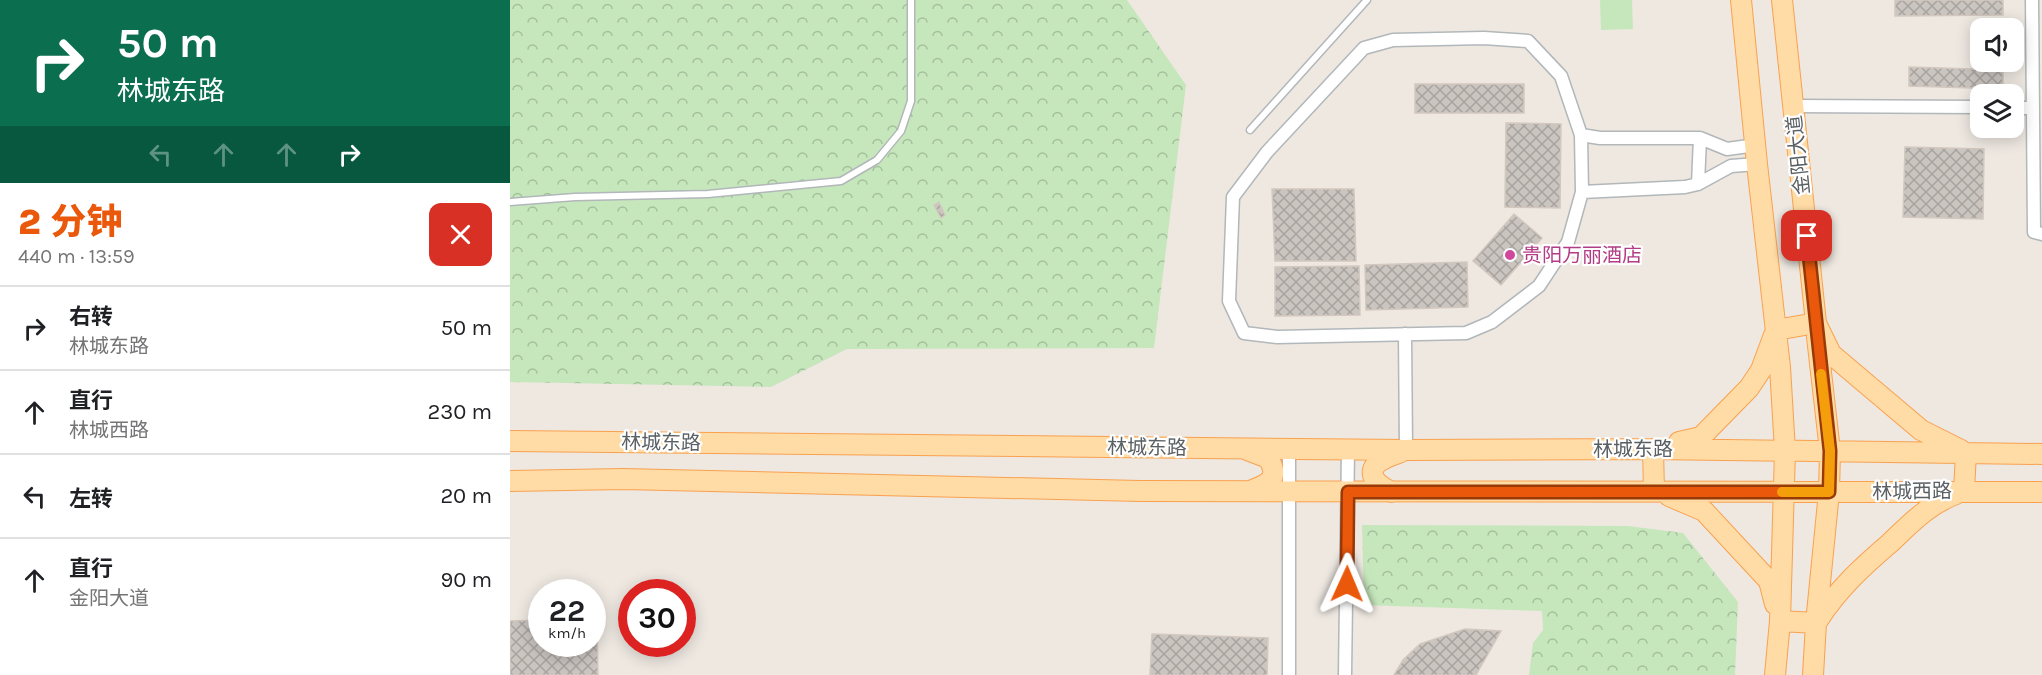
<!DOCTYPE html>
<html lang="zh">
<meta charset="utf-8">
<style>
body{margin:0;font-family:Karla,"Noto Sans SC",sans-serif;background:#f2f2f2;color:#202124;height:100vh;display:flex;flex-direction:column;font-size:22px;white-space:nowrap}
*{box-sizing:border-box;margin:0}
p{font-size:20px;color:#757577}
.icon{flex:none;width:33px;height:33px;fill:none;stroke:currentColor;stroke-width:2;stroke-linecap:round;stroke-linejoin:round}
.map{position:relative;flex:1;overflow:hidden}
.details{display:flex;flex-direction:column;background:#fff;width:510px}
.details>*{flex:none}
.hud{background:#0b6e4f;color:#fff;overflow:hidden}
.fabs{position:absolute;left:1460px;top:18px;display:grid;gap:12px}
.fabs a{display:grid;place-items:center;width:54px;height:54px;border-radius:12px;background:#fff;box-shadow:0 3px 15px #0003;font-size:30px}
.speed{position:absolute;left:18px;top:579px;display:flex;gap:12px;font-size:30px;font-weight:700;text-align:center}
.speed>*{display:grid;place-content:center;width:78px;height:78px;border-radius:50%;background:#fff;box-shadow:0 3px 15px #0003;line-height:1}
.speed small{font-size:15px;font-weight:400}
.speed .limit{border:9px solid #d22;background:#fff;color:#111}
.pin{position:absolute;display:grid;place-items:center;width:51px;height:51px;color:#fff;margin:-26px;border-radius:12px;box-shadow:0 3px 9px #0006}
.me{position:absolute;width:66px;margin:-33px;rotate:1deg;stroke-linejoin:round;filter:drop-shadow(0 0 4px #0008)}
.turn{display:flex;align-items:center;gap:21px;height:126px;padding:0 18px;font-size:27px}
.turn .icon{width:78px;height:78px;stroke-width:2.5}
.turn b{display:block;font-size:42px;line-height:51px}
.lanes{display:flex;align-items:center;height:57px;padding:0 18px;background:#0003;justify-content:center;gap:30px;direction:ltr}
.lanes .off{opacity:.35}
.round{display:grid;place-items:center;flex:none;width:63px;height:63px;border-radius:12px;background:#f2f2f2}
.overview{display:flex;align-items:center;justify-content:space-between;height:102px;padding:0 18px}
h1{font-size:36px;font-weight:800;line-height:45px;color:#ea580c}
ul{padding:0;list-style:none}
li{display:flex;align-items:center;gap:18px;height:84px;padding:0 18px;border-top:2px solid #e0e0e0}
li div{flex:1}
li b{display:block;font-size:22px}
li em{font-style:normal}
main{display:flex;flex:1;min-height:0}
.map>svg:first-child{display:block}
.park{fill:url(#park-crowns)}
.pitch{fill:#c6e7bc}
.building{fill:url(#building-cross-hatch);stroke:#d3c8bf;stroke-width:1.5}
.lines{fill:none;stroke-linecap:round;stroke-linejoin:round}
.service-casing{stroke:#b2b7ba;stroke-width:9}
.minor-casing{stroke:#b2b7ba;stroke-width:15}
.primary-casing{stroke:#f9a14f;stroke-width:22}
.service{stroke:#fff;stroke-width:6}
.minor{stroke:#fff;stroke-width:12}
.primary{stroke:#ffdba5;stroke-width:20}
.route-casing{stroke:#983908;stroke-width:15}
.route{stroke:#ea580c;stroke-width:10}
.slow{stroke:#f59e0b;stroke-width:10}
.hotel-dot{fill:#d1479c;stroke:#fff;stroke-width:2}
.labels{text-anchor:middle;stroke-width:4.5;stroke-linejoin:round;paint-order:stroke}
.street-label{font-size:20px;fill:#5a6063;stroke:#fff}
.hotel-label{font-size:20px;fill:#b23c85;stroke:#fff;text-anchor:start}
</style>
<main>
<section class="details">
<div class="hud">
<div class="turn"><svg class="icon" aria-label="right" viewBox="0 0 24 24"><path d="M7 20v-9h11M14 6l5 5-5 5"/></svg><div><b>50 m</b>林城东路</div></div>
<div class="lanes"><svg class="icon off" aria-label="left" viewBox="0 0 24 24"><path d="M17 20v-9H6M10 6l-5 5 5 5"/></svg><svg class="icon off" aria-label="ahead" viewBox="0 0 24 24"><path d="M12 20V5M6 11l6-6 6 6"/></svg><svg class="icon off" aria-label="ahead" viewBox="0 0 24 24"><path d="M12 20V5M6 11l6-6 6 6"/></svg><svg class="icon" aria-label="right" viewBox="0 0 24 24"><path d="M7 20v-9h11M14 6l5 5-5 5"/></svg></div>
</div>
<div class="overview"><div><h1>2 分钟</h1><p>440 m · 13:59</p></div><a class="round" style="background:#d93025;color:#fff"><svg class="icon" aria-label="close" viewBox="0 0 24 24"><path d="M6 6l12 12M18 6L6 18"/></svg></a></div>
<ul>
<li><svg class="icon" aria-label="right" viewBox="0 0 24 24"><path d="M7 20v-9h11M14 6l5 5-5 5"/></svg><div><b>右转</b><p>林城东路</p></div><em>50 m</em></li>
<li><svg class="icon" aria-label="ahead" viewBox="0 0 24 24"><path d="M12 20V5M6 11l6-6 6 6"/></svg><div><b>直行</b><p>林城西路</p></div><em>230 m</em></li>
<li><svg class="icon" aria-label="left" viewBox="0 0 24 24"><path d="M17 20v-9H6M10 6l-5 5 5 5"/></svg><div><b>左转</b></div><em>20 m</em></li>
<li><svg class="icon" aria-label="ahead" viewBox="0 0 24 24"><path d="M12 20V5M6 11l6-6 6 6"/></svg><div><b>直行</b><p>金阳大道</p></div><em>90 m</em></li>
</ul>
</section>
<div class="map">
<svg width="1532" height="675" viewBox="0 0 1532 675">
<defs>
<pattern id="park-crowns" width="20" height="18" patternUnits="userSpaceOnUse" patternTransform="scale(1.5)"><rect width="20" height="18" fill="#c6e7bc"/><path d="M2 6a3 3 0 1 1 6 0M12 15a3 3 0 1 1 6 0" fill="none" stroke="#a4bf9c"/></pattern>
<pattern id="building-cross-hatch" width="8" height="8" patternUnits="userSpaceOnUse" patternTransform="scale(1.5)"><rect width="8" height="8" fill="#cbc5c0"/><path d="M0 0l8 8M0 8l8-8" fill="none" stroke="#a8a3a0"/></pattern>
</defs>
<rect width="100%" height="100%" fill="#eee8e1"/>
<path class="park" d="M0,0h617l59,85 -32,263 -307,1 -76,38 -261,-5z
M852,525l266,1 55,7 55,69 -3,73h-206l4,-32 10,-13 -1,-19 -178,-6z"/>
<path class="pitch" d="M1090,0h32l1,29 -32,1z"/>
<path class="building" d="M1385,0h108v15l-108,1z
M1399,67l94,3v19l-94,-3z
M905,84h109v29h-109z
M996,123l55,1 -1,84 -55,-1z
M1395,147l79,2 -1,70 -80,-2z
M762,189h82l2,72h-81z
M429,202l6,13 -4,3 -7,-13z
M1004,214l28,24 -41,47 -28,-24z
M957,262l1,45 -102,3 -1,-45z
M849,266l1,49 -85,1v-49z
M82,619h5l1,56h-88v-54l32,-1v24h50z
M955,629l36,2 -25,44h-82l9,-15 17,-16z
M642,634l116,4 -1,37h-117z"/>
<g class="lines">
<defs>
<path id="service" d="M740,130l117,-130
M0,202l65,-5 133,-3 133,-13 36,-21 24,-29 10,-30v-101"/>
<path id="minor" d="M1522,0l2,232 8,2
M974,38l44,3 33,35 20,59 1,57 -14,50 -29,44 -47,36 -26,11 -189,4 -33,-4 -15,-32 4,-104 34,-45 97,-104 29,-8z
M1283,106l187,1
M1503,108h19
M1071,135l19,3h100l27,11 29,-4
M1188,184l2,-46
M1072,192l103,-5 13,-3 33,-18 26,-2
M895,334l1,116
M779,675v-226
M835,675l3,-226"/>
<path id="primary" d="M1231,0l16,164 23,203 5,84 -5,170 -5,54
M1272,0l34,323 15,31 90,76 40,20
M1266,330l40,-7
M0,441l896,9 247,-1 389,5
M1169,442l22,-5 48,-49 12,-18 13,-35
M1143,449l1,42
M737,450l21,8c13,21 0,26 -18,33
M0,481l113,-2 517,12 902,1
M1454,491l2,-38
M881,492c-5,-3 -13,-7 -16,-12 -10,-17 15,-24 26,-28
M1159,496l35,15 65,70 6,23
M1308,620c20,-31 44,-53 72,-77 21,-20 39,-39 66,-49
M1270,621l36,2
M1303,675l3,-52 13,-131 1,-41 -13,-114"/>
</defs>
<use href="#service" class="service-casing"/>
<use href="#minor" class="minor-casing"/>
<use href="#primary" class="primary-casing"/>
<use href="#service" class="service"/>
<use href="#minor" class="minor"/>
<use href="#primary" class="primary"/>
</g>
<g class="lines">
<defs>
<path id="route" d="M837,584l1,-92h481l1,-41 -23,-215"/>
</defs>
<use href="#route" class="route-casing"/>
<use href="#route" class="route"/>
<path class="slow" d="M1272,492h47l1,-41 -9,-77"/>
</g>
<circle class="hotel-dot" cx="1000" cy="255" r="6"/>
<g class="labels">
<g class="street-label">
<text transform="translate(1288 155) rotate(-96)" y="7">金阳大道</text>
<text transform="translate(151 442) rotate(1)" y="7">林城东路</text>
<text transform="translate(637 447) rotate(1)" y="7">林城东路</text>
<text x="1123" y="456">林城东路</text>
<text transform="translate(1402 491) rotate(-1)" y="7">林城西路</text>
</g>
<g class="hotel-label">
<text x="1012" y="262">贵阳万丽酒店</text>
</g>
</g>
</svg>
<div class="fabs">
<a><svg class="icon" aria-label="sound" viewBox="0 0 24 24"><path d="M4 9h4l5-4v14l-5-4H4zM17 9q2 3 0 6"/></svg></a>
<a><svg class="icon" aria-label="layers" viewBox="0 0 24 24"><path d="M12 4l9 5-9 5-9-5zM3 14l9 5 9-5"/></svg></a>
</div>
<div class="speed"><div>22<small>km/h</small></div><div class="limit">30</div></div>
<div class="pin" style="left:1297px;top:236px;background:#d93025"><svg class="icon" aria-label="arrive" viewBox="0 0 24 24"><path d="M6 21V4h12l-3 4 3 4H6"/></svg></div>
<svg class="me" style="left:837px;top:584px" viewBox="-20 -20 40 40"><path d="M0-17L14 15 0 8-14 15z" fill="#ea580c" stroke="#fff" stroke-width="4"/></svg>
</div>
</main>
